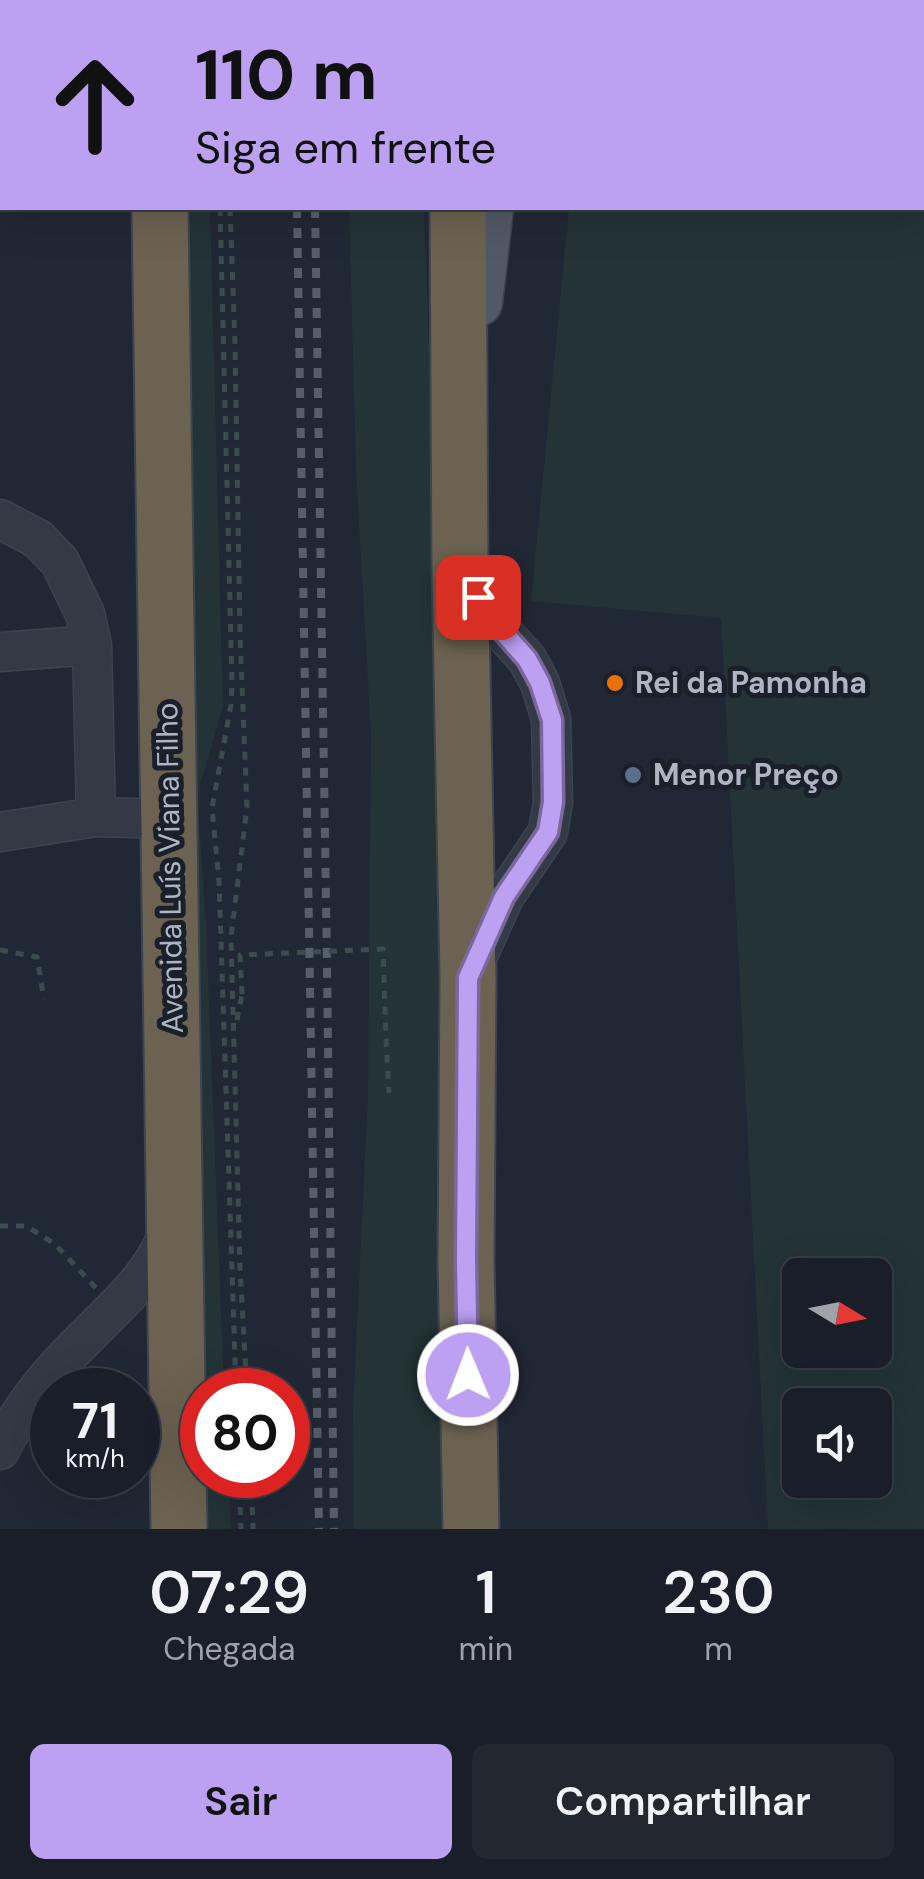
<!DOCTYPE html>
<html lang="pt">
<meta charset="utf-8">
<style>
body{margin:0;font-family:"DM Sans",sans-serif;background:#222730;color:#f1f3f6;height:100vh;display:flex;flex-direction:column;font-size:38px;white-space:nowrap}
*{box-sizing:border-box;margin:0}
p{font-size:32px;color:#9fa2a8}
.icon{flex:none;width:55px;height:55px;fill:none;stroke:currentColor;stroke-width:2;stroke-linecap:round;stroke-linejoin:round}
.map{position:relative;height:1529px;overflow:hidden}
.drawer{display:flex;flex-direction:column;background:#191e28;flex:1}
.drawer>*{flex:none}
.banner{position:absolute;left:0px;top:0px;width:925px;height:210px;box-shadow:0 10px 40px #0002,0 0 0 2px #373c45;background:#bca0f2;color:#111;overflow:hidden}
.needle{width:65px;rotate:100deg}
.fabs{position:absolute;left:782px;top:1258px;display:grid;gap:20px}
.fabs a{display:grid;place-items:center;width:110px;height:110px;border-radius:15px;background:#191e28;box-shadow:0 10px 40px #0002,0 0 0 2px #373c45;font-size:50px}
.speed{position:absolute;left:30px;top:1368px;display:flex;gap:20px;font-size:50px;font-weight:700;text-align:center}
.speed>*{display:grid;place-content:center;width:130px;height:130px;border-radius:50%;background:#191e28;box-shadow:0 10px 40px #0002,0 0 0 2px #373c45;line-height:1}
.speed small{font-size:25px;font-weight:400}
.speed .limit{border:15px solid #d22;background:#fff;color:#111}
.pin{position:absolute;display:grid;place-items:center;width:85px;height:85px;color:#fff;margin:-42px;border-radius:20px;box-shadow:0 5px 15px #0006}
.me{position:absolute;width:110px;margin:-55px;rotate:359deg;stroke-linejoin:round;filter:drop-shadow(0 0 8px #0008)}
.turn{display:flex;align-items:center;gap:35px;height:210px;padding:0 30px;font-size:45px}
.turn .icon{width:130px;height:130px;stroke-width:2.5}
.turn b{display:block;font-size:70px;line-height:85px}
.eta{display:flex;justify-content:space-evenly;align-items:center;height:170px;text-align:center}
.eta b{font-size:60px;font-weight:600;line-height:70px}
.primary-button{display:flex;gap:20px;margin-top:auto;padding:20px 30px}
.primary-button a{flex:1;height:115px;border-radius:15px;background:#bca0f2;color:#111;font-size:40px;font-weight:600;line-height:115px;text-align:center}
.primary-button a+a{background:#222730;color:#f1f3f6}
.map>svg:first-child{display:block}
.green{fill:#233336;fill-rule:evenodd}
.lines{fill:none;stroke-linecap:round;stroke-linejoin:round}
.minor-casing{stroke:#3d434f;stroke-width:41}
.major-casing{stroke:#3d434f;stroke-width:51}
.highway-casing{stroke:#3e4550;stroke-width:59}
.path{stroke:#3b4c4e;stroke-width:5;stroke-dasharray:8 8;stroke-linecap:butt}
.minor{stroke:#343a45;stroke-width:38}
.major{stroke:#525966;stroke-width:48}
.highway{stroke:#6b6251;stroke-width:55}
.rail{stroke:#565e6c;stroke-width:8;stroke-dasharray:10 10;stroke-linecap:butt}
.path-bridge{stroke:#3b4c4e;stroke-width:5;stroke-dasharray:8 8;stroke-linecap:butt}
.route-casing{stroke:#7a689d;stroke-width:25}
.route{stroke:#bca0f2;stroke-width:18}
.food-dot{fill:#e8710a;stroke:#1a202a;stroke-width:4}
.service-dot{fill:#5c6f8a;stroke:#1a202a;stroke-width:4}
.labels{text-anchor:middle;stroke-width:10;stroke-linejoin:round;paint-order:stroke}
.poi-label{font-size:30px;font-weight:bold;fill:#aeb5c2;stroke:#1a202a;text-anchor:start}
.street-label{font-size:30px;fill:#aeb5c2;stroke:#1a202a}
</style>
<div class="map">
<svg width="924" height="1529" viewBox="0 0 924 1529">
<rect width="100%" height="100%" fill="#212835"/>
<path class="green" d="M589,0h335v1529h-156l-47,-911 -190,-17 38,-393h353v-206h-333zM875,1275v75h-75v-75zM875,1405v75h-75v-75z
M182,208h28l13,499 -23,78 -1,36 7,102 18,467h-21z
M349,208h75l9,247 5,358 1,542 7,174h-92l-1,-118 15,-317 3,-359 -15,-266z
M204,1475h24l3,54h-26z"/>
<g class="lines">
<defs>
<path id="minor" d="M0,519l38,20 22,23 25,52 7,31 4,172
M460,570l35,54 32,35 13,24 11,36 2,83 -5,30 -44,65 -29,65
M0,652l92,-7
M0,832l96,-15 72,2
M0,1450c20,-42 52,-80 85,-112 38,-39 64,-58 86,-110"/>
<path id="major" d="M518,2v-2
M478,302l11,-94"/>
<path id="highway" d="M158,0v2
M457,0v2
M160,208l19,1321
M458,208l2,362 8,408 -2,282 5,269"/>
</defs>
<use href="#minor" class="minor-casing"/>
<use href="#major" class="major-casing"/>
<use href="#highway" class="highway-casing"/>
<path class="path" d="M213,0v2
M223,0v2
M220,208l12,475 -1,22 -19,103 7,73 17,509
M230,208l5,135 5,291 7,173 -16,130 9,331 7,122
M0,950l37,7 7,42
M237,1020l5,-26
M386,1039l3,54
M0,1226h26l29,18 41,44
M239,1475l2,54
M251,1475l2,54"/>
<use href="#minor" class="minor"/>
<use href="#major" class="major"/>
<use href="#highway" class="highway"/>
<path class="rail" d="M294,0v2
M311,0l1,2
M297,208l22,1321
M315,208l12,755 7,566"/>
<path class="path-bridge" d="M242,994l-2,-39 143,-6 3,90"/>
</g>
<g class="lines">
<defs>
<path id="route" d="M468,1375l-2,-115 2,-282 36,-81 44,-65 5,-30 -1,-82 -12,-37 -13,-24 -31,-35 -18,-27"/>
</defs>
<use href="#route" class="route-casing"/>
<use href="#route" class="route"/>
</g>
<circle class="food-dot" cx="615" cy="683" r="10"/>
<circle class="service-dot" cx="633" cy="775" r="10"/>
<g class="labels">
<g class="poi-label">
<text x="635" y="693">Rei da Pamonha</text>
<text x="653" y="785">Menor Preço</text>
</g>
<g class="street-label">
<text transform="translate(170 868) rotate(-91)" y="10">Avenida Luís Viana Filho</text>
</g>
</g>
</svg>
<div class="fabs">
<a><svg class="needle" viewBox="-14 -14 28 28"><path d="M0-13l5 13h-10z" fill="#e53935"/><path d="M0 13l5-13h-10z" fill="#9fa2a8"/></svg></a>
<a><svg class="icon" aria-label="sound" viewBox="0 0 24 24"><path d="M4 9h4l5-4v14l-5-4H4zM17 9q2 3 0 6"/></svg></a>
</div>
<div class="speed"><div>71<small>km/h</small></div><div class="limit">80</div></div>
<div class="pin" style="left:478px;top:597px;background:#d93025"><svg class="icon" aria-label="arrive" viewBox="0 0 24 24"><path d="M6 21V4h12l-3 4 3 4H6"/></svg></div>
<svg class="me" style="left:468px;top:1375px" viewBox="-20 -20 40 40"><circle r="17" fill="#bca0f2" stroke="#fff" stroke-width="3"/><path d="M0-11L8 9 0 5-8 9z" fill="#fff"/></svg>
<div class="banner">
<div class="turn"><svg class="icon" aria-label="ahead" viewBox="0 0 24 24"><path d="M12 20V5M6 11l6-6 6 6"/></svg><div><b>110 m</b>Siga em frente</div></div>
</div>
</div>
<section class="drawer">
<div class="eta">
<div><b>07:29</b><p>Chegada</p></div>
<div><b>1</b><p>min</p></div>
<div><b>230</b><p>m</p></div>
</div>
<div class="primary-button"><a>Sair</a><a>Compartilhar</a></div>
</section>
